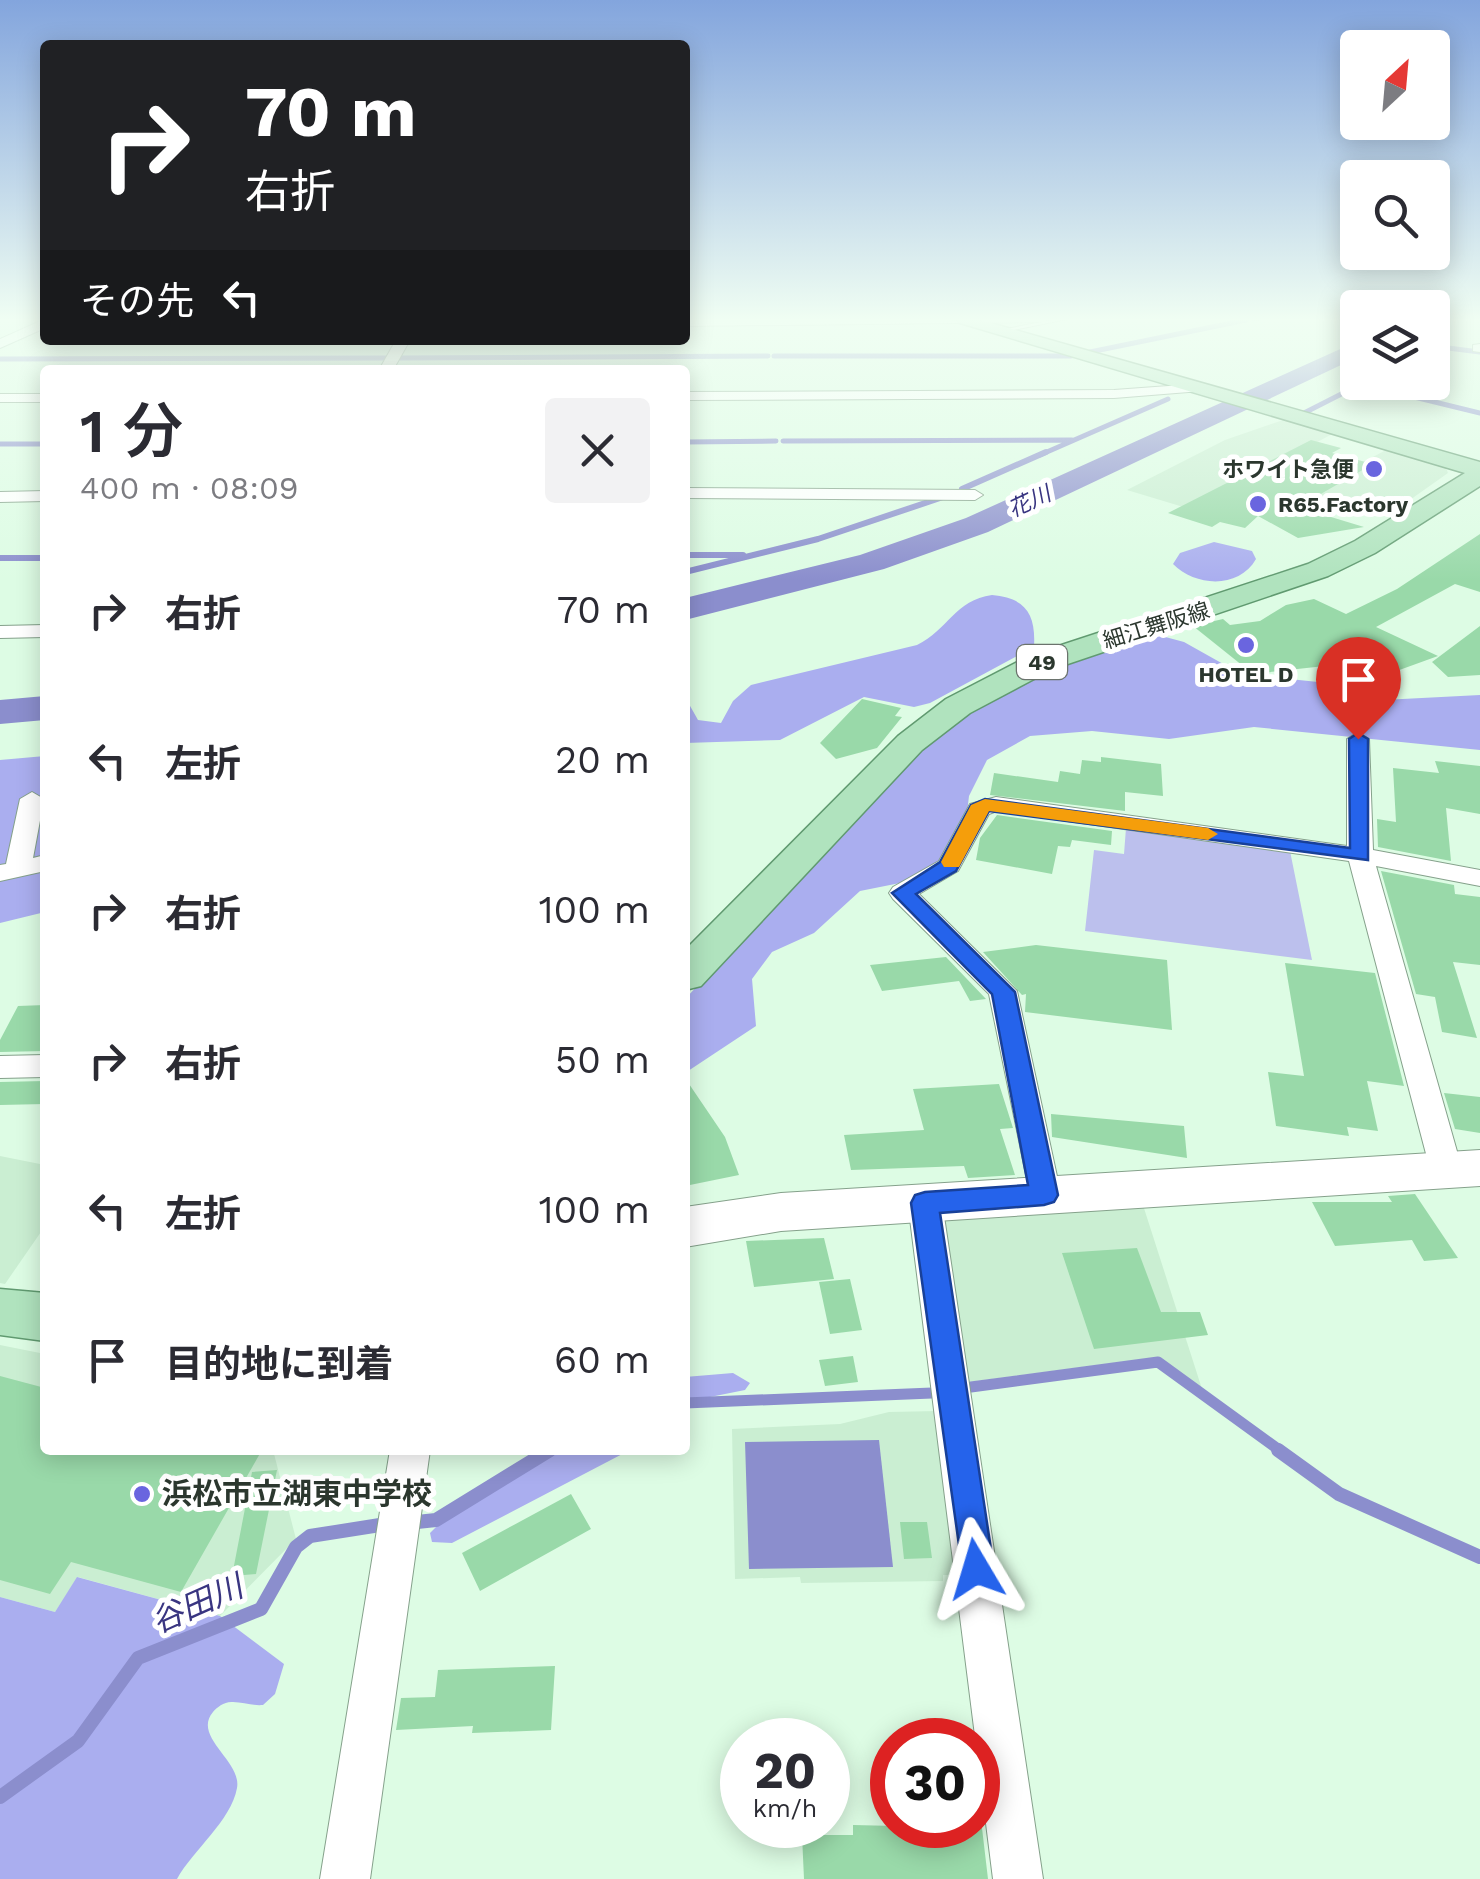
<!DOCTYPE html>
<html lang="ja">
<meta charset="utf-8">
<style>
body{margin:0;font-family:"Work Sans","Noto Sans JP",sans-serif;background:#f2f2f3;color:#2b2b33;height:100vh;display:flex;flex-direction:column;font-size:38px;white-space:nowrap}
*{box-sizing:border-box;margin:0}
p{font-size:32px;color:#7c7c81}
.icon{flex:none;width:55px;height:55px;fill:none;stroke:currentColor;stroke-width:2;stroke-linecap:round;stroke-linejoin:round}
.map{position:relative;flex:1;overflow:hidden}
.side{position:absolute;left:40px;top:365px;width:650px;height:1090px;display:flex;flex-direction:column;background:#fff;border-radius:10px;box-shadow:0 5px 25px #0003}
.side>*{flex:none}
.guide{position:absolute;left:40px;top:40px;width:650px;height:305px;border-radius:10px;box-shadow:0 5px 25px #0003;background:#202124;color:#fff;overflow:hidden}
.needle{width:65px;rotate:26deg}
.fabs{position:absolute;left:1340px;top:30px;display:grid;gap:20px}
.fabs a{display:grid;place-items:center;width:110px;height:110px;border-radius:10px;background:#fff;box-shadow:0 5px 25px #0003;font-size:50px}
.speed{position:absolute;left:720px;top:1718px;display:flex;gap:20px;font-size:50px;font-weight:700;text-align:center}
.speed>*{display:grid;place-content:center;width:130px;height:130px;border-radius:50%;background:#fff;box-shadow:0 5px 25px #0003;line-height:1}
.speed small{font-size:25px;font-weight:400}
.speed .limit{border:15px solid #d22;background:#fff;color:#111}
.pin{position:absolute;display:grid;place-items:center;width:85px;height:85px;color:#fff;margin:-102px -42px;border-radius:50% 50% 50% 0;rotate:-45deg;box-shadow:0 0 10px #0007}
.pin .icon{rotate:45deg}
.me{position:absolute;width:110px;margin:-55px;rotate:353deg;stroke-linejoin:round;filter:drop-shadow(0 0 8px #0008)}
.turn{display:flex;align-items:center;gap:35px;height:210px;padding:0 40px;font-size:45px}
.turn .icon{width:130px;height:130px;stroke-width:2.5}
.turn b{display:block;font-size:70px;line-height:85px}
.then{display:flex;align-items:center;height:95px;padding:0 40px;background:#0003;gap:20px;font-size:38px}
.round{display:grid;place-items:center;flex:none;width:105px;height:105px;border-radius:10px;background:#f2f2f3}
.summary{display:flex;align-items:center;justify-content:space-between;height:170px;padding:0 40px}
h1{font-size:60px;font-weight:600;line-height:75px}
ul{padding:0;list-style:none}
li{display:flex;align-items:center;gap:30px;height:150px;padding:0 40px}
li div{flex:1}
li b{display:block;font-size:38px}
li em{font-style:normal}
.map>svg:first-child{display:block}
.built{fill:#caeed2}
.green{fill:#bcc0ed}
.forest{fill:#aaaeef}
.water{fill:#8b8ecd}
.lines{fill:none;stroke-linecap:round;stroke-linejoin:round}
.stream-far3{stroke:#8b8ecd;stroke-width:5}
.stream-far2{stroke:#8b8ecd;stroke-width:6}
.stream-far1{stroke:#8b8ecd;stroke-width:11}
.stream{stroke:#8b8ecd;stroke-width:14}
.river{fill:#8b8ecd;fill-rule:evenodd}
.building{fill:#99d9a9}
.lane-casing{stroke:#85a18b;stroke-width:2}
.street-casing{stroke:#85a18b;stroke-width:2}
.secondary-casing{stroke:#85a18b;stroke-width:2}
.primary-casing{stroke:#609a70;stroke-width:3}
.lane{fill:#fff;fill-rule:evenodd}
.street{fill:#fff;fill-rule:evenodd}
.secondary{fill:#fff;fill-rule:evenodd}
.primary{fill:#b0e3be;fill-rule:evenodd}
.route{fill:#2563eb;stroke:#184099;stroke-width:2.5}
.slow{fill:#f59e0b}
.poi-dot{fill:#6a65df;stroke:#fff;stroke-width:4}
.labels{text-anchor:middle;stroke-width:10;stroke-linejoin:round;paint-order:stroke}
.far-poi-label{font-size:22px;font-weight:bold;fill:#2b372e;stroke:#fff;text-anchor:end}
.far-water-label{font-size:22px;font-style:italic;fill:#393581;stroke:#fff}
.far-street-label{font-size:22px;fill:#2b372e;stroke:#fff}
.shield{fill:#fff;stroke:#6b736d;stroke-width:2.5}
.shield-label{font-size:22px;font-weight:bold;fill:#2b372e}
.near-poi-label{font-size:30px;font-weight:bold;fill:#2b372e;stroke:#fff;text-anchor:start}
.near-water-label{font-size:32px;font-style:italic;fill:#393581;stroke:#fff}
</style>
<div class="map">
<svg width="1480" height="1879" viewBox="0 0 1480 1879">
<rect width="100%" height="100%" fill="#ddfce4"/>
<path class="built" d="M1286,419l48,14 -37,20 53,16 38,-20 58,19 2,5 -58,41 -30,-8 -134,-1 -36,4 -63,-19 98,-50z
M0,1156l45,9 -2,64 -38,55 -5,-1z
M1142,1202l60,187 -44,-32 -190,25 -23,-161 6,-6z
M0,1345l45,9v96h228l23,89 -76,77 -142,-39 -23,35 -55,-15z
M938,1411l20,164h-15v6l-142,2 -1,-6 -65,2 -3,-150 108,-5 49,-12z"/>
<path class="green" d="M1126,828l164,23 22,109 -227,-29 9,-81 30,4z"/>
<path class="forest" d="M1214,542l38,9 4,8c-17,30 -60,28 -83,5l7,-11z
M992,595c33,3 44,18 42,52l-104,56 -16,4 -50,-10 -84,43 -95,3v-46l13,23 23,3 12,-22 18,-16 166,-40c31,-15 38,-45 75,-50z
M1158,635l26,7 57,32 77,8 65,18 97,-5v55l-226,-23 -85,12 -77,-8 -62,5 -43,24 -18,36 -2,17 -27,50 -40,20 -40,8 -46,42 -42,19 -20,27 4,47 -71,47v-74l239,-252 46,-37 83,-42z
M45,756v156l-45,11v-163z
M733,1373l17,10 -5,7 -60,12v-25z
M547,1450h83l-178,93 -20,-1 -2,-9 7,-7 82,-50z
M77,1577l143,39 64,48 -9,30 -12,11c-11,1 -20,-3 -30,-3 -8,-1 -16,5 -20,10 -21,25 29,49 24,76 -6,33 -44,62 -60,91h-177v-282l55,15z"/>
<path class="water" d="M879,1440l14,127 -144,2 -4,-127z"/>
<g class="lines">
<path class="stream-far3" d="M1253,319l7,-1
M1432,346l48,6
M1090,352l156,-32
M774,356h297
M398,358l370,-2
M0,359l388,-1
M1304,413l57,-29 119,29
M783,441l289,-1
M685,442l91,-1
M0,444h45
M1040,455l128,-56"/>
<path class="stream-far2" d="M962,489l84,-37
M685,555h58
M0,558h45
M685,572l133,-33 128,-43"/>
<path class="stream-far1" d="M971,1387l187,-25 124,90
M685,1403l247,-10
M546,1452l4,-2"/>
<path class="stream" d="M1278,1450l61,44 141,63
M417,1522l19,-2 114,-70
M0,1797l78,-56 60,-83 123,-49 35,-62 14,-11 70,-11"/>
<path class="river" d="M1358,341v16l-370,175 -104,37 -199,51v-22l175,-43 106,-37z
M45,696v24l-45,4v-24z"/>
</g>
<path class="building" d="M1311,440l30,8 -9,5 41,11 -75,43 66,20 -66,11 -40,-22 -13,12 -25,-6 -8,5 -44,-14z
M1480,534v58l-25,-8 -79,43 62,29 -69,25 -17,-18 -99,11 -60,-48 30,-7 7,6 30,-4 26,-16 28,-6 32,15 51,-25z
M1480,626v49l-32,2 -16,-15z
M862,699l39,9 -6,8 7,1 -25,31 -41,11 -16,-16z
M1101,757l60,7 2,32 -38,-4v19l-135,-16 4,-22 64,9 2,-11 20,3 2,-14 19,2z
M1435,761l45,5v48l-34,-6 5,53 -73,-14 -1,-28 19,3 -3,-54 46,5z
M997,815l115,16 -1,14 -39,-5 -2,7 -12,-1 -6,28 -76,-14 4,-22z
M1381,871l73,14 1,9 25,3v68l-27,-3 24,76 -35,-6 -7,-35 -19,-3z
M1036,945l131,15 5,70 -147,-18 1,-18 -4,1 -39,-43z
M946,957l40,42 -16,2 -11,-20 -77,10 -12,-26z
M1285,963l90,10 29,113 -37,-5 11,50 -31,-4 2,9 -73,-10 -8,-54 36,4z
M45,1005v46l-45,1v-12l18,-34z
M685,1078l40,59 14,38 -54,11z
M45,1081v23l-45,1v-23z
M999,1084l14,44 -13,1 15,46 -47,3 -4,-12 -113,4 -7,-35 80,-5 -11,-41z
M1444,1093l36,4v36l-25,-4z
M1051,1114l133,12 3,32 -135,-21z
M1415,1194l43,64 -34,3 -12,-21 -77,6 -23,-44h80l-4,-6z
M824,1238l10,41 -80,8 -8,-46z
M1137,1248l24,64h39l8,23 -114,14 -32,-96z
M850,1279l12,51 -32,4 -11,-52z
M853,1356l5,26 -33,4 -6,-26z
M0,1376l45,12v62h217l-81,142 -110,-30 -21,32 -50,-14z
M277,1470l-21,104 -24,2 20,-104z
M571,1494l20,35 -111,62 -18,-38z
M900,1522h27l5,36 -28,1z
M555,1666l-4,64 -79,3 1,-7 -77,4 5,-32 34,-1 3,-27z
M853,1825l129,3 6,51h-184l-2,-44h51z"/>
<g class="lines">
<defs>
<path id="lane" d="M1062,318l5,1 -68,14 -3,-2z"/>
<path id="street" d="M685,318h364l-6,4 -358,4z
M45,319v9l-45,20v-9z
M396,340h14l-17,30h-14z
M1480,344v8l-7,-1v-6z
M1196,384l5,1v6l-87,7 -429,2v-8l429,-2z
M0,394h45v8h-45z
M685,488l290,2 8,5 -8,5 -290,-2z
M45,491v10l-45,1v-10z
M45,625v12l-45,1v-12z
M1358,732l11,7 4,111 107,20v16l-104,-20 86,303 -4,9 -12,3 -12,-3 -4,-9 -81,-308 -352,-50 -8,3 -31,57 -39,23 98,97 44,204 -5,9 -12,4 -12,-4 -43,-210 -96,-95 -4,-6 4,-6 46,-26 31,-57 26,-7 351,49v-107z
M32,792l12,7 -11,59 12,-3v16l-45,10v-16l6,-1 14,-65z
M45,1055v22l-45,1v-22z
M925,1190l12,4 5,9 101,676h-50l-85,-676 5,-9z
M390,1450h40l-60,429h-50z"/>
<path id="secondary" d="M1480,1150v36l-699,45 -96,16v-40l96,-14z"/>
<path id="primary" d="M943,318h30l507,144v24l-105,67 -47,23 -275,93 -83,44 -48,37 -221,236 -16,4v-40l213,-214 48,-37 85,-44 277,-91 47,-23 110,-68z
M0,1289l45,4v48l-45,-6z"/>
</defs>
<use href="#lane" class="lane-casing"/>
<use href="#street" class="street-casing"/>
<use href="#secondary" class="secondary-casing"/>
<use href="#primary" class="primary-casing"/>
<use href="#lane" class="lane"/>
<use href="#street" class="street"/>
<use href="#secondary" class="secondary"/>
<use href="#primary" class="primary"/>
</g>
<linearGradient id="sky" x2="0" y2="1"><stop stop-color="#83a5dd"/><stop offset="0.55" stop-color="#f0fef3"/><stop offset="1" stop-color="#f0fef3" stop-opacity="0"/></linearGradient>
<rect width="1480" height="581" fill="url(#sky)"/>
<path class="route" d="M1358,733l10,6v121l-379,-49 -33,60 -40,23 99,98 43,203 -4,7 -10,3 -104,8 54,356 -6,12 -12,5 -12,-5 -53,-378 4,-8 10,-3 103,-7 -36,-191 -100,-101 48,-31 31,-57 14,-6 365,49 -1,-109z"/>
<path class="slow" d="M985,799l223,29 10,6 -10,6 -219,-29 -30,56h-15l-3,-5 30,-57z"/>
<g class="poi-dot">
<circle cx="1374" cy="469" r="10"/>
<circle cx="1258" cy="504" r="10"/>
<circle cx="1246" cy="645" r="10"/>
<circle cx="142" cy="1494" r="10"/>
</g>
<g class="labels">
<g class="far-poi-label">
<text x="1354" y="477">ホワイト急便</text>
<text x="1278" y="512" text-anchor="start">R65.Factory</text>
<text x="1246" y="682" text-anchor="middle">HOTEL D</text>
</g>
<g class="far-water-label">
<text transform="translate(1029 501) rotate(-25)" y="8">花川</text>
</g>
<g class="far-street-label">
<text transform="translate(1156 625) rotate(-17)" y="8">細江舞阪線</text>
</g>
<rect class="shield" x="1017" y="645" width="50" height="34" rx="8"/>
<g class="shield-label">
<text x="1042" y="670">49</text>
</g>
<g class="near-poi-label">
<text x="162" y="1504">浜松市立湖東中学校</text>
</g>
<g class="near-water-label">
<text transform="translate(197 1604) rotate(-24)" y="11">谷田川</text>
</g>
</g>
</svg>
<div class="fabs">
<a><svg class="needle" viewBox="-14 -14 28 28"><path d="M0-13l5 13h-10z" fill="#e53935"/><path d="M0 13l5-13h-10z" fill="#7c7c81"/></svg></a>
<a><svg class="icon" aria-label="search" viewBox="0 0 24 24"><circle cx="10" cy="10" r="6"/><path d="M15 15l6 6"/></svg></a>
<a><svg class="icon" aria-label="layers" viewBox="0 0 24 24"><path d="M12 4l9 5-9 5-9-5zM3 14l9 5 9-5"/></svg></a>
</div>
<div class="speed"><div>20<small>km/h</small></div><div class="limit">30</div></div>
<div class="pin" style="left:1358px;top:739px;background:#d93025"><svg class="icon" aria-label="arrive" viewBox="0 0 24 24"><path d="M6 21V4h12l-3 4 3 4H6"/></svg></div>
<svg class="me" style="left:976px;top:1569px" viewBox="-20 -20 40 40"><path d="M0-17L14 15 0 8-14 15z" fill="#2563eb" stroke="#fff" stroke-width="4"/></svg>
<div class="guide">
<div class="turn"><svg class="icon" aria-label="right" viewBox="0 0 24 24"><path d="M7 20v-9h11M14 6l5 5-5 5"/></svg><div><b>70 m</b>右折</div></div>
<div class="then">その先<svg class="icon" aria-label="left" viewBox="0 0 24 24"><path d="M17 20v-9H6M10 6l-5 5 5 5"/></svg></div>
</div>
<section class="side">
<div class="summary"><div><h1>1 分</h1><p>400 m · 08:09</p></div><a class="round"><svg class="icon" aria-label="close" viewBox="0 0 24 24"><path d="M6 6l12 12M18 6L6 18"/></svg></a></div>
<ul>
<li><svg class="icon" aria-label="right" viewBox="0 0 24 24"><path d="M7 20v-9h11M14 6l5 5-5 5"/></svg><div><b>右折</b></div><em>70 m</em></li>
<li><svg class="icon" aria-label="left" viewBox="0 0 24 24"><path d="M17 20v-9H6M10 6l-5 5 5 5"/></svg><div><b>左折</b></div><em>20 m</em></li>
<li><svg class="icon" aria-label="right" viewBox="0 0 24 24"><path d="M7 20v-9h11M14 6l5 5-5 5"/></svg><div><b>右折</b></div><em>100 m</em></li>
<li><svg class="icon" aria-label="right" viewBox="0 0 24 24"><path d="M7 20v-9h11M14 6l5 5-5 5"/></svg><div><b>右折</b></div><em>50 m</em></li>
<li><svg class="icon" aria-label="left" viewBox="0 0 24 24"><path d="M17 20v-9H6M10 6l-5 5 5 5"/></svg><div><b>左折</b></div><em>100 m</em></li>
<li><svg class="icon" aria-label="arrive" viewBox="0 0 24 24"><path d="M6 21V4h12l-3 4 3 4H6"/></svg><div><b>目的地に到着</b></div><em>60 m</em></li>
</ul>
</section>
</div>
